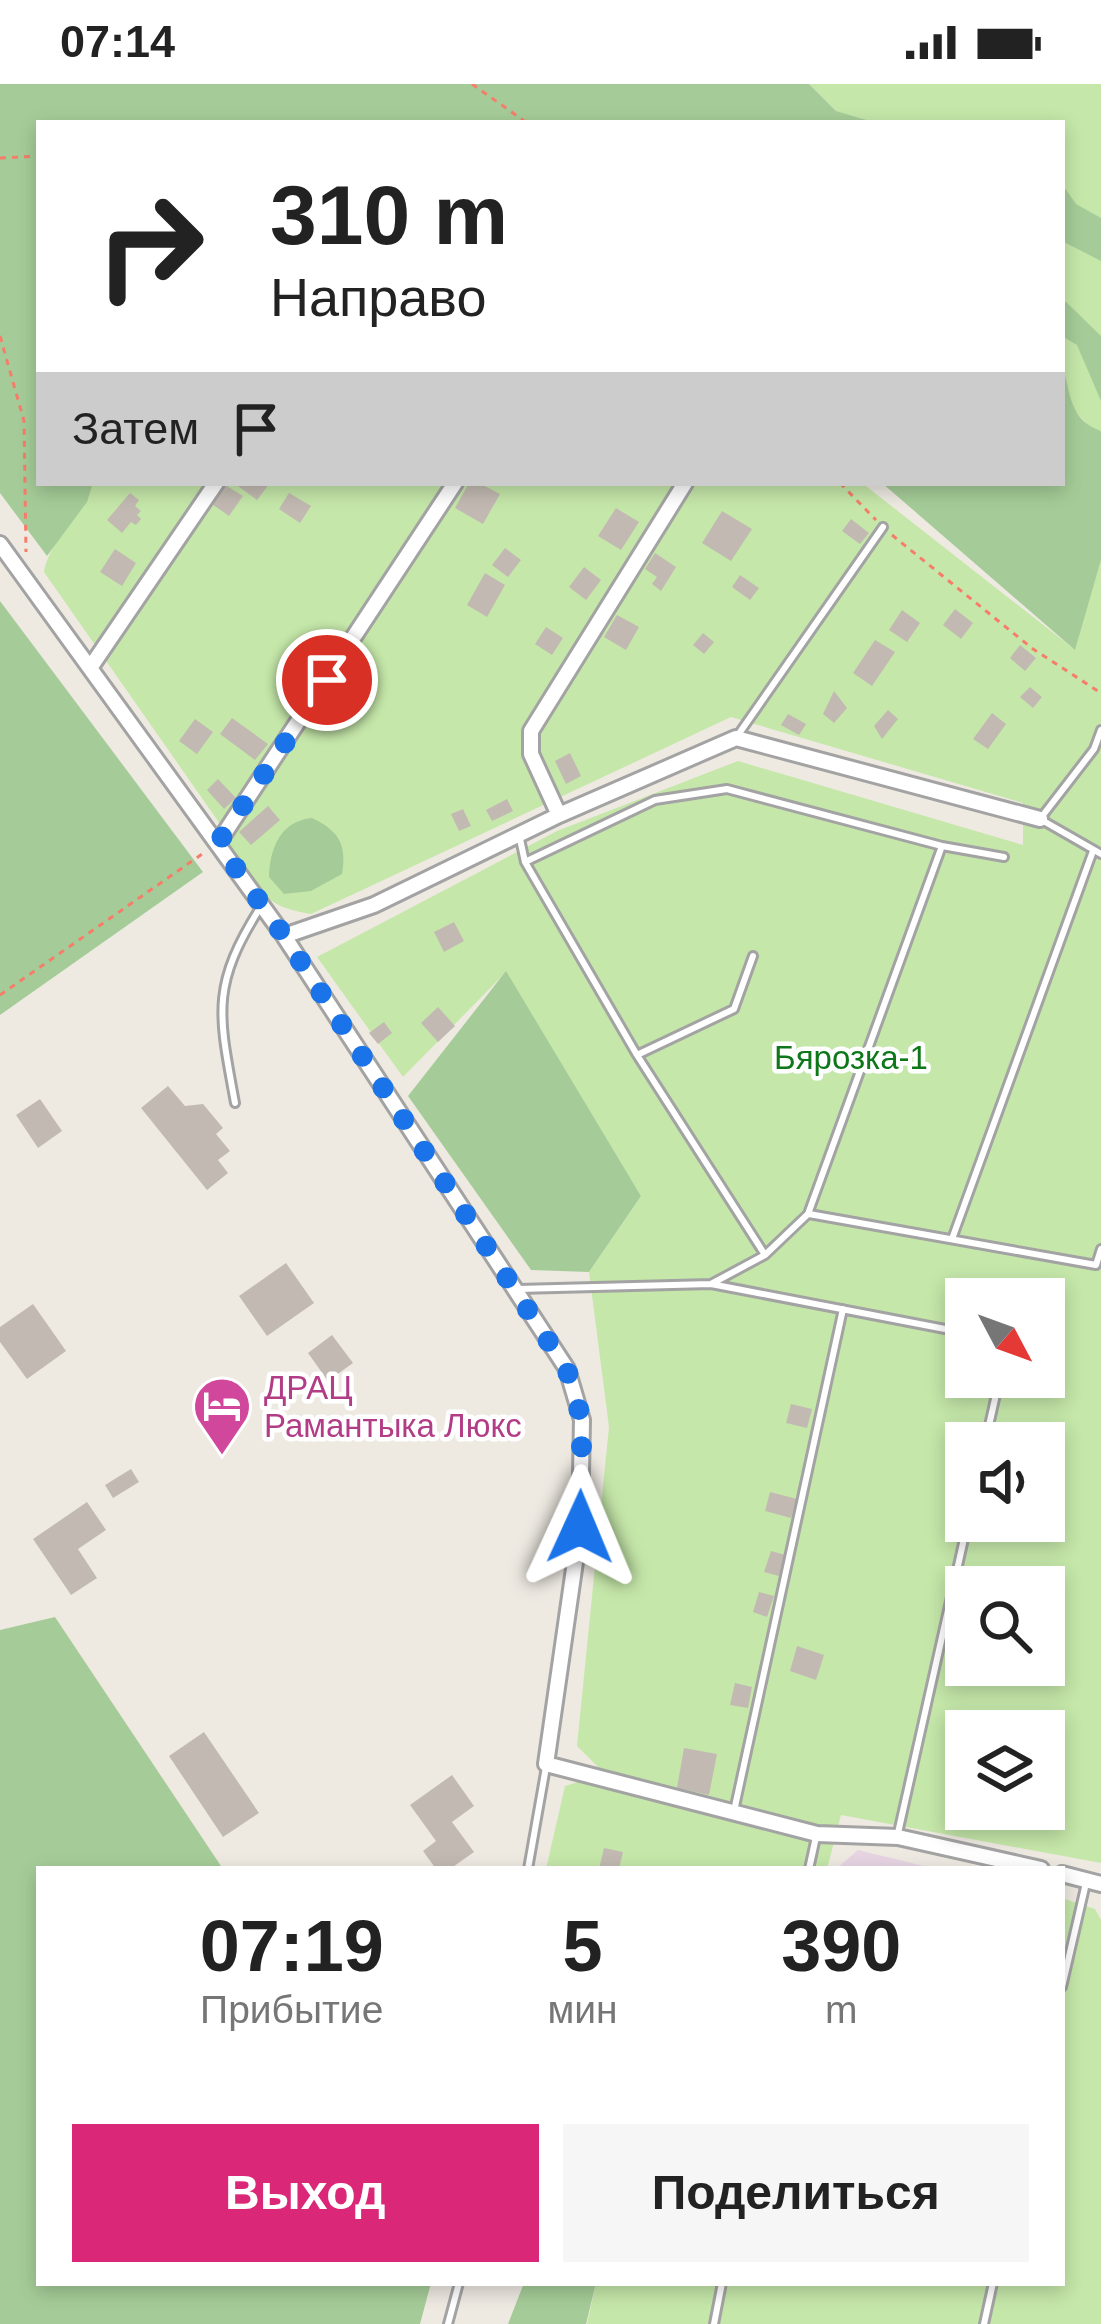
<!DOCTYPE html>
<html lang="ru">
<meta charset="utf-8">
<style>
body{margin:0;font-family:Arial,sans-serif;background:#f6f6f6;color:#222;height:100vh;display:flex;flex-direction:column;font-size:45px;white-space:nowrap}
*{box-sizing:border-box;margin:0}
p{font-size:39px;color:#767676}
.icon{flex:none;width:66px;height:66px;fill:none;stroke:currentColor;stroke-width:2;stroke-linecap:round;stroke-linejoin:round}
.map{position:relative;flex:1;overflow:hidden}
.sheet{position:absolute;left:36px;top:1782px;width:1029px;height:420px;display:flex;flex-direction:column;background:#fff;border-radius:0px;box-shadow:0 6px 18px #0003}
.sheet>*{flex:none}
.banner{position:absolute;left:36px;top:36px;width:1029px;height:366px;border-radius:0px;box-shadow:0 6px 18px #0003;background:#fff;color:#222;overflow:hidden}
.needle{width:78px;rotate:131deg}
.tools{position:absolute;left:945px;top:1194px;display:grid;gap:24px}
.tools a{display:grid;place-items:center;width:120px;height:120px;border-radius:0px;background:#fff;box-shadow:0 6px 18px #0003;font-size:60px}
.pin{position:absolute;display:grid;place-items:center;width:102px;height:102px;color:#fff;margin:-51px;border:6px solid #fff;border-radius:50%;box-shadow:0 3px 12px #0007}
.me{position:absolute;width:132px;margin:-66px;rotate:1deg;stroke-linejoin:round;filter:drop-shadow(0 0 9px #0008)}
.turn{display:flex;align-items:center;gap:42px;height:252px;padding:0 36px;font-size:54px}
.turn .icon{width:156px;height:156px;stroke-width:2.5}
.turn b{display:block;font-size:84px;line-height:102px}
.then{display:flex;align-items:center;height:114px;padding:0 36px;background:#0003;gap:24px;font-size:45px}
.eta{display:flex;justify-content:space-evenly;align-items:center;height:204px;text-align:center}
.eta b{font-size:72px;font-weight:600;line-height:84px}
.primary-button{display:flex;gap:24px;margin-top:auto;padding:24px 36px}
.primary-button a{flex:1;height:138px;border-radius:0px;background:#db2777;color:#fff;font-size:48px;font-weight:600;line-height:138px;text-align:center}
.primary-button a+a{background:#f6f6f6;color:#222}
.status{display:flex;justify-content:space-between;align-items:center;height:84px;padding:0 60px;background:#fff;direction:ltr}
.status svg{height:33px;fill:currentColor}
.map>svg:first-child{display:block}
.industrial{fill:#e7d4e3}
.grass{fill:#c5e7a9;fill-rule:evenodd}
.forest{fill:#a5cc98}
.building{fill:#c2bab2}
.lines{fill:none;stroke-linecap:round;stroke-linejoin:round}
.service-casing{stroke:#a3a3a3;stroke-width:12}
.minor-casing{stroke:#a3a3a3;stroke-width:20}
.path{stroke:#f67d6a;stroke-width:3;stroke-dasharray:6 6;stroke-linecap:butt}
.service{stroke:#fff;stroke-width:6}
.minor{stroke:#fff;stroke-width:14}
.route{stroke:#1a73e8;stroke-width:21;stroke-dasharray:0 37.8}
.labels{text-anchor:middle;stroke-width:9;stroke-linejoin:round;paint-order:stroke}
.park-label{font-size:33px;fill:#0e771a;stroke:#fff}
.hotel-label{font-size:33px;fill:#b23c85;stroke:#fff;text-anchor:start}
</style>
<div class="status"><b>07:14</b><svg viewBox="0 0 49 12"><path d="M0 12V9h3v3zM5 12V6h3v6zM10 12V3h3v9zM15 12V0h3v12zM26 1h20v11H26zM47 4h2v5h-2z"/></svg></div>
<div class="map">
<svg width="1101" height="2240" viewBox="0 0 1101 2240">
<rect width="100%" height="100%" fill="#eeeae2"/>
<path class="industrial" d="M858,1766l78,19h-100z"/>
<path class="grass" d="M809,0h292v347l-12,-5 -16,-17 -11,-43v-243h-185l-41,-12z
M93,399h769l212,166 27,-89v1303l-260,-48 -14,54h-281l19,-83 40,-12 -28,-28 32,-319 -20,-155 52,-76 -135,-224 -103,105 -86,-120 240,-126 181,-70 285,84v-42l-292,-86 -420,197c-12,-2 -28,-5 -39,-13 -16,-13 -45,-58 -52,-77l-176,-252c6,-34 39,-56 49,-89zM966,1215h78v78h-78zM966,1359h78v78h-78zM966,1503h78v78h-78zM966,1647h78v78h-78z
M1062,1814l33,11 6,11v404h-514l9,-41h466z"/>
<path class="forest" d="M0,0h809l27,27 41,12h-838v360h54l-6,19 -40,54 -47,-63z
M1062,100l14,20 25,14v43l-39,-20z
M1062,214l39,38v65l-24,-56 -15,-9z
M1062,282c10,28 6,53 39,65v129l-26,90 -193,-167h180z
M0,517l203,271 -203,143z
M312,734c27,13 35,26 30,56l-31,17 -27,3 -15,-17c1,-30 12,-56 43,-59z
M506,887l135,225 -52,76 -58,-2 -123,-174z
M55,1533l168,252h-184v414h392l-11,41h-420v-694z
M524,2199h72l-10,41h-78z"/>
<path class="building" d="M222,399l21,13 -14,20 -20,-14z
M240,399h30l-13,17 -19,-14z
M469,399h10l21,11 -17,30 -28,-16z
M130,409l9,7 -4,6 6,5 -4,4 4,4 -5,6 -5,-3 -9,11 -15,-13z
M289,409l22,13 -11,17 -21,-14z
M616,424l23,14 -18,28 -23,-14z
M722,427l30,18 -21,32 -29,-18z
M851,435l18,14 -9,11 -18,-13z
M505,464l16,12 -13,17 -16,-12z
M115,465l21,14 -14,23 -22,-14z
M655,469l21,14 -15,24 -9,-7 5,-7 -12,-8z
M584,483l17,13 -15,20 -17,-13z
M485,489l20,12 -18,32 -20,-12z
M740,491l19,13 -9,12 -18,-13z
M955,525l18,14 -12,16 -18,-14z
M902,526l18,13 -13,19 -18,-12z
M617,531l22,12 -13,23 -22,-13z
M546,543l17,11 -11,17 -17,-11z
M703,549l11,9 -10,12 -11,-9z
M875,556l20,12 -23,34 -19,-13z
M1020,561l16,13 -11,13 -15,-13z
M1030,603l12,10 -9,11 -13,-11z
M834,607l13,17 -13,15 -11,-9z
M888,626l10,9 -16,20 -8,-13z
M992,629l14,11 -18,25 -15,-10z
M788,630l18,10 -7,11 -18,-10z
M232,634l36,26 -13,16 -35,-26z
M195,635l18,13 -16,22 -18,-13z
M570,669l11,23 -15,8 -11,-23z
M218,695l18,19 -12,11 -17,-19z
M507,715l6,12 -21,10 -6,-11z
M268,722l12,14 -29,25 -12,-13z
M463,725l8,17 -12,5 -8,-17z
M454,838l10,19 -20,11 -10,-20z
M438,923l17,19 -17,16 -17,-19z
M384,938l8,11 -14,11 -9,-11z
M168,1002l17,20 18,-2 20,24 -7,6 14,17 -12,9 10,13 -21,17 -66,-82z
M40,1015l22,32 -24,17 -22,-33z
M286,1179l28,40 -47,33 -28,-40z
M33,1220l33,47 -39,28 -27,-37v-15z
M332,1251l21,28 -25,18 -20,-28z
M791,1320l21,5 -5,19 -21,-5z
M131,1385l8,13 -26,16 -8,-13z
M770,1408l27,7 -6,19 -26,-7z
M87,1418l19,28 -28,19 19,29 -26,17 -38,-56z
M771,1467l14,4 -6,21 -15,-4z
M759,1508l15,4 -7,21 -14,-5z
M797,1562l27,9 -8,25 -26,-9z
M735,1599l17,4 -4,21 -18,-3z
M204,1648l55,81 -36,24 -54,-81z
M684,1664l33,6 -8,41 -32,-7z
M452,1691l22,31 -22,16 22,30 -24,17h-14l-13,-18 13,-10 -26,-36z
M604,1764l19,4 -4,17h-20z"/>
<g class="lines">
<defs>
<path id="service" d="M1101,646l-7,19 -54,70 61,35
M738,651l145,-208
M520,755l5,23 112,193 128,200
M525,778l130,-62 72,-11 215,57 62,11
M637,971l97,-46 19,-53
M235,1019c-16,-88 -25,-116 25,-195
M809,1130l287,51 5,-16
M952,1155l141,-388
M711,1200l54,-29 43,-41 134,-368
M518,1205l193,-5 255,49
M985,1359l15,-66
M734,1727l109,-502
M898,1749l70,-312
M528,1785l18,-102
M809,1785l7,-32
M1062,1903l24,-104
M448,2240l11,-41
M714,2240l8,-41
M984,2240l9,-41"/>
<path id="minor" d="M0,460l284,392 283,433 15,51 -2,107 -34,237 271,70 81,3 143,32
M90,584l126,-185
M559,731l-28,-61v-23l154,-248
M218,759l237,-360
M284,852l90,-31 185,-90 177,-77 304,81
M1062,1790l39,10"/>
</defs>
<use href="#service" class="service-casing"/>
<use href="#minor" class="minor-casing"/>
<path class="path" d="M472,0l55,39
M0,74l39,-2
M0,252l24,85 2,131
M840,399l36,37
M892,451l141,114 68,44
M0,911l205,-143"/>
<use href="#service" class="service"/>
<use href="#minor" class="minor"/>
</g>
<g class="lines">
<path class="route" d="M327,596l-109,163 66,93 283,434 15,50 -2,107"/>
</g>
<defs>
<symbol id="hotel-pin" viewBox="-11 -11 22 30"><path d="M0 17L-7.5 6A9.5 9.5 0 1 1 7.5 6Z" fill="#d1479c" stroke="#fff"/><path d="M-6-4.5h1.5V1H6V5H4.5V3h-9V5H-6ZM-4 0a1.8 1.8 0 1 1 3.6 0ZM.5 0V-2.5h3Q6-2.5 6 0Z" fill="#fff"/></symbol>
</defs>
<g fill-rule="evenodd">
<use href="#hotel-pin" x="189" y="1289" width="66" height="90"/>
</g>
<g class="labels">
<g class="park-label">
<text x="851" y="985">Бярозка-1</text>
</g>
<g class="hotel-label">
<text x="264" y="1315">ДРАЦ<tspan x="264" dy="38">Рамантыка Люкс</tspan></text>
</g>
</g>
</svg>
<div class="tools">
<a><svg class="needle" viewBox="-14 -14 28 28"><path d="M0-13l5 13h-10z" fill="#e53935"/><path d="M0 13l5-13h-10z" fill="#767676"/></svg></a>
<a><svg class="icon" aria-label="sound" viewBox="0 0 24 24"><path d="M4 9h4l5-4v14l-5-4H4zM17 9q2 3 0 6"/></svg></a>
<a><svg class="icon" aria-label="search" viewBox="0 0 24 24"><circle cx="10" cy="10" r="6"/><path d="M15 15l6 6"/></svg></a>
<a><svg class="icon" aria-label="layers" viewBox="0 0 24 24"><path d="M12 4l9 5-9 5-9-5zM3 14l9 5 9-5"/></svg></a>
</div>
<div class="pin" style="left:327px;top:596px;background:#d93025"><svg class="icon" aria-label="arrive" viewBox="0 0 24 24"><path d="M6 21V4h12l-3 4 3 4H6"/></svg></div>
<svg class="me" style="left:580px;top:1443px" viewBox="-20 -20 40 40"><path d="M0-17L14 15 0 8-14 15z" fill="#1a73e8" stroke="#fff" stroke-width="4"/></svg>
<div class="banner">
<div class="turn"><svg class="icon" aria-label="right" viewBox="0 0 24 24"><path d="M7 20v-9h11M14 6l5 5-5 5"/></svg><div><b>310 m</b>Направо</div></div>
<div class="then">Затем<svg class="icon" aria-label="arrive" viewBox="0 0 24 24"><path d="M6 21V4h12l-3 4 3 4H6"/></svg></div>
</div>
<section class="sheet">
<div class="eta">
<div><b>07:19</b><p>Прибытие</p></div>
<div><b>5</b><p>мин</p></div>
<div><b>390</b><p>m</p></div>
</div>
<div class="primary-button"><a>Выход</a><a>Поделиться</a></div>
</section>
</div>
